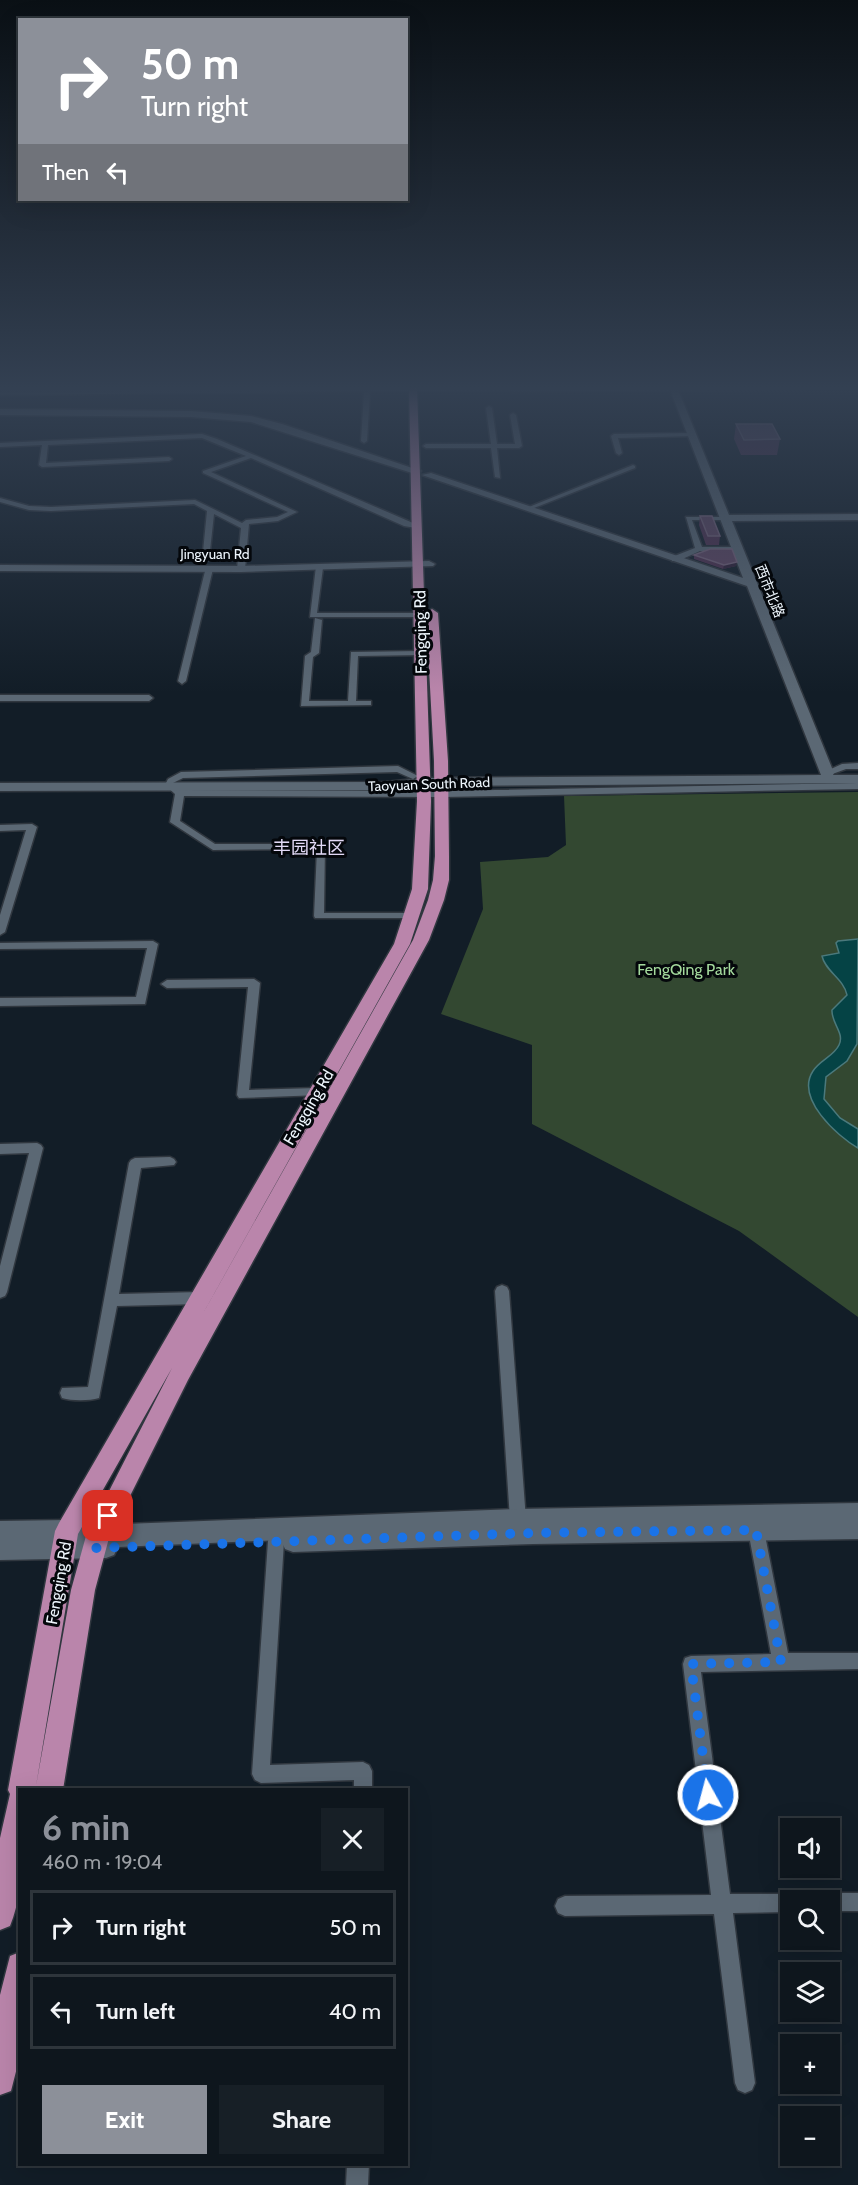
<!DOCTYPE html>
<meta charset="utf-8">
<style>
body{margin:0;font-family:Cabin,"Noto Sans SC",sans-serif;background:#171f26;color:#f1f3f6;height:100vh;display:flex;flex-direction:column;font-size:22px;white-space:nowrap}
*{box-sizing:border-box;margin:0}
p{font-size:20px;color:#9b9fa4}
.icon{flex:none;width:33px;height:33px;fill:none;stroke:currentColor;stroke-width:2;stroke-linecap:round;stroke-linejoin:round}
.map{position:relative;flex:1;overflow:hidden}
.panel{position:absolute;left:18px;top:1788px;width:390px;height:378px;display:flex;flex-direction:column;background:#0e161d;border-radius:0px;box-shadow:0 6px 24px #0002,0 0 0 2px #2e353b}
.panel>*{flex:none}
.hud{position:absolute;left:18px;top:18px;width:390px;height:183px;border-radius:0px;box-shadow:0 6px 24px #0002,0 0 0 2px #2e353b;background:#8c9099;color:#fff;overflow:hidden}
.controls{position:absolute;left:780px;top:1818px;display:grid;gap:12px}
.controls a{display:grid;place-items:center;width:60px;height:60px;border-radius:0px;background:#0e161d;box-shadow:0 6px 24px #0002,0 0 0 2px #2e353b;font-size:30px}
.pin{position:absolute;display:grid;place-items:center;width:51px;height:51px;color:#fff;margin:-26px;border-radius:12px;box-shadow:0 3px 9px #0006}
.me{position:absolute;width:66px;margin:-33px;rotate:353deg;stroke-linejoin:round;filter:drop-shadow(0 0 4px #0008)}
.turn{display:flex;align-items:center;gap:21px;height:126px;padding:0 24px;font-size:27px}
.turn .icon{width:78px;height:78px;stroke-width:2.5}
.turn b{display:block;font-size:42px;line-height:51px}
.then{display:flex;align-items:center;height:57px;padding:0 24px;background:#0003;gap:12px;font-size:22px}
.round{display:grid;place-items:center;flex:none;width:63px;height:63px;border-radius:0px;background:#171f26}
.overview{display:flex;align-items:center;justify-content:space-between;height:102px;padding:0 24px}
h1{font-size:36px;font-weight:800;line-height:45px;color:#8c9099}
.cta{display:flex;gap:12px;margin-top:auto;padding:12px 24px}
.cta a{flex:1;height:69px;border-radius:0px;background:#8c9099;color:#fff;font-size:24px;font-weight:800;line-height:69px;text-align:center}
.cta a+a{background:#171f26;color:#f1f3f6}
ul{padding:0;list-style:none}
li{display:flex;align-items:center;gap:18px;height:75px;margin:0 12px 9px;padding:0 12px;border:3px solid #2e353b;border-radius:0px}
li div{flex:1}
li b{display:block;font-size:22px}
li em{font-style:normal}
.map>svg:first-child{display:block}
.green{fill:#334831}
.water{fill:#054345;stroke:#4b797c;stroke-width:1.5}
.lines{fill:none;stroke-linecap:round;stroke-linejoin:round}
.street-casing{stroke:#30373f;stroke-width:3}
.secondary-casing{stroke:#30373f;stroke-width:3}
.primary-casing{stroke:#30373f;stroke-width:3}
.street{fill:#5b6874;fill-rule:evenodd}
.secondary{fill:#5b6874;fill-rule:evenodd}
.primary{fill:#ba85ab;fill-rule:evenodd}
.wall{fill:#4e304f}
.shaded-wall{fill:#2f1f37}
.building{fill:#5f4562;stroke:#76617a;stroke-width:1.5}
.route{stroke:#1a73e8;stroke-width:10;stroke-dasharray:0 18}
.labels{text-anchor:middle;stroke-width:6;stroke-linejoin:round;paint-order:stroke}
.far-street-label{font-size:14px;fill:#eef6fd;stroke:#04070b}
.street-label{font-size:16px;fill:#eef6fd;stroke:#04070b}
.park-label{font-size:16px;fill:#a4da9d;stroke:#04070b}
.neighbourhood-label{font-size:18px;fill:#e2d9f6;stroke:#04070b}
</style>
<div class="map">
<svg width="858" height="2185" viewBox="0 0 858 2185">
<rect width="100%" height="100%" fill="#121d27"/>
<path class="green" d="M858,792v525l-119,-86 -207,-107v-79l-91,-31 42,-105 -3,-47 68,-5 18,-12 -2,-49z"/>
<path class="water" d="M858,939l-1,105 -10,17 -21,16 -2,22 16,19 18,11v19c-21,-12 -63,-50 -45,-77 7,-11 21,-15 26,-26 6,-12 -8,-22 -7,-35l15,-15c-3,-16 -22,-24 -25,-39l17,-3 -3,-10 2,-2z"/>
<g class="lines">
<defs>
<path id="street" d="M656,387h152l-3,2 -294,3 -3,-2 3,-2z
M367,390l3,2 -3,49 -3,2 -3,-2 3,-49z
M489,406l3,2 5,36h18l-5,-29 3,-2 3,2 6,31 -3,2h-22l3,30 -5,-1 -4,-29h-65l-3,-2 3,-2h65l-5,-36z
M692,433l2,1v2l-76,2 4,15 -3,2 -3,-2 -5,-17 3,-2z
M202,434l15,5 203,87 -4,2 -12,-2 -153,-68 -40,14 86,40 -19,9 -29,3 -4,45 -4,2 -4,-2 4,-41 -27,-14 -5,46 -7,2 5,-51 -13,-7 -143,7 -22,-1 -29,-8v-4l29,8 22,1 144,-7 47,23 4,-3 31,-3 11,-5 -85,-39v-2l43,-15 -44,-18 -154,7 -2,18 123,-6 3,2 -3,2 -127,6 -3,-2 3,-20 -42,2v-4z
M633,465l2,1v2l-106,42 -5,-1z
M686,517h42v2l-2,1h-34l10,27h36l4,2 -4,2h-38l-22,10h-6v-4l23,-9z
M316,566l7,2 -6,45h103l4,2 -4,2h-110z
M206,567l7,2 -27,112 -4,3 -4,-3z
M315,618l7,2 -3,33 -6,4 -4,44h39l3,-49 70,-1 4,2 -4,2 -63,1 -2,45h15v4l-70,1 4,-50 6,-4z
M0,695h149l4,3 -4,3h-149z
M858,763v6h-12l-19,7 -5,-3 20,-9z
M398,766l20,10 -5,3 -16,-7 -214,6 -10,5 9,7 260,1 416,-8v6l-416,8 -258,-1 -4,25 35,23h110l-1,69h93l1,2 -1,2 -4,1h-98l-1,-2 3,-67 -104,1 -43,-28 5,-28 -10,-9 3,-6 13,-7z
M32,824l5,3 -32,105 -5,3v-20l26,-85 -26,1v-6z
M153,941l5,3 -13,60 -145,2v-8l136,-1 11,-49 -147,1v-6z
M254,979l6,4 -11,107 68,-2 6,4 -2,3 -82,3 -2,-3 11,-108 -81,1 -6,-4 6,-4z
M37,1143l4,2 2,3 -36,144 -2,4 -5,2v-32l29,-113 -29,1v-10z
M170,1157l4,2 2,3 -2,3 -33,3 -22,126 81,-2 5,2 2,4 -2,4 -5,2 -83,2 -18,92c-10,3 -27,3 -37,0l-2,-5 2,-5 26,-1 41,-224 2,-3 4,-2z
M502,1285l5,2 2,4 17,229 -2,5 -6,2 -6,-2 -2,-5 -15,-229 2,-4z
M756,1523l6,2 2,5 24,123h70v16l-157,3 29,222h60l7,2 1,4h-8v12l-57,1 22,170 -3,7 -7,3 -7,-3 -3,-7 -21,-169 -149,2 -7,-3 -3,-7 3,-7 7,-3 146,-1 -28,-231 2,-6 6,-2 80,-2 -23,-124 2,-5z
M276,1533l6,3 2,5 -14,224 93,-3 6,3 3,6v19h-18v-10l-93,3 -6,-3 -3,-6 16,-233 2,-5z
M830,1893h28v18h-28v-11h-9l2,-5z
M347,2164h22l-1,21h-22z"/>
<path id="secondary" d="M271,387h259l-4,3 -526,5v-6z
M669,387h8l52,128 129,-1v6l-126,1 102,252 -1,2h25v8l-434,3 -38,4 -386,1v-8l386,-1 38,-4 397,-3 -74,-189 -325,-111 9,-2 312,105z
M0,409l191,2 60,5 31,8 139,47 -9,2 -161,-51 -60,-5 -191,-2z
M429,561l6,3 -2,2 -192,6 -241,-1v-6l241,1z
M858,1503v36l-325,5 -240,8 -8,-3 -4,-9 -163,7 -4,8 -8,3 -106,2v-39l67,-1 31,5 420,-16z"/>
<path id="primary" d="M409,387h8l14,414 -3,88 -18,55 -213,380 216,-384 15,-40 5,-20 2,-24 -1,-95 -8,-148 6,-4 6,4 10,148 1,95v24l-5,20 -15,40 -241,440 -79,158 -14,52 -32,200h-43c0,43 7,95 -10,136l-10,4v-92l10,-44 -2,-4 47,-259 4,-8 335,-579 18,-55 5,-88zM172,1368l-86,168 -15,54 -35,196 42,-252z
M20,1952v104l-9,35 -11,4v-100l10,-39z"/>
</defs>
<use href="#street" class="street-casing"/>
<use href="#secondary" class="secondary-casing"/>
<use href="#primary" class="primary-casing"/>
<use href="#street" class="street"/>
<use href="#secondary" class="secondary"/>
<use href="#primary" class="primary"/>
</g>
<path class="wall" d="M736,424l44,15 -3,16h-36l-7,-16z
M700,516l20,20 -1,9h-13l-7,-20z
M694,555l42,11 -13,3 -29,-10z"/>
<path class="shaded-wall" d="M737,562l-1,4 -13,3 1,-4z"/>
<path class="building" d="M736,424h36l8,15 -36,1z
M700,516h12l8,20h-12z
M710,549h22l5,13 -13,3 -30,-10z"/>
<linearGradient id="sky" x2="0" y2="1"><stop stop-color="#0a1015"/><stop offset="0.56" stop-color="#334052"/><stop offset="1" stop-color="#334052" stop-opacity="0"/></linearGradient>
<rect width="858" height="693" fill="url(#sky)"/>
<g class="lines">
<path class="route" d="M108,1516l-13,32 438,-15 223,-3 25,132 -90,2 17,131"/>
</g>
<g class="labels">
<g class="far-street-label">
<text x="215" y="559">Jingyuan Rd</text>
<text transform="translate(770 591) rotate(68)" y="5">西市北路</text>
<text transform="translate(429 784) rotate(-2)" y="5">Taoyuan South Road</text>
</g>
<g class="street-label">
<text transform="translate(420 632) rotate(-91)" y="6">Fengqing Rd</text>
<text transform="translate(308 1107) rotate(-60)" y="6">Fengqing Rd</text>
<text transform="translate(58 1583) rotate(-80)" y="6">Fengqing Rd</text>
</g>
<g class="park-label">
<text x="686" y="975">FengQing Park</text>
</g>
<g class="neighbourhood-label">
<text x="309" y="854">丰园社区</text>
</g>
</g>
</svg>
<div class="controls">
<a><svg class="icon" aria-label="sound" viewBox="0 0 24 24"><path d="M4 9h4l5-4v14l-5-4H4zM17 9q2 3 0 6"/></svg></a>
<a><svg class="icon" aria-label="search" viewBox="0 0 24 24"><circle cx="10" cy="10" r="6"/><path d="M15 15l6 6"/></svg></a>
<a><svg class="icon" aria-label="layers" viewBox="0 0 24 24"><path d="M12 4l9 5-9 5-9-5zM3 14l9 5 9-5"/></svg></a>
<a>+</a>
<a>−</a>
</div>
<div class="pin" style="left:108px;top:1516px;background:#d93025"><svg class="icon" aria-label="arrive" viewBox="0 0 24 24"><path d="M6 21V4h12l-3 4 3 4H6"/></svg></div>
<svg class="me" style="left:708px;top:1795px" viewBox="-20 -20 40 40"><circle r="17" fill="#1a73e8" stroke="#fff" stroke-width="3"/><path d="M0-11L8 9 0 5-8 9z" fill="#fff"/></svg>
<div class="hud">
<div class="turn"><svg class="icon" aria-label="right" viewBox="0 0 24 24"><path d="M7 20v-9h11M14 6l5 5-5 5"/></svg><div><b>50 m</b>Turn right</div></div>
<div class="then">Then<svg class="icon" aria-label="left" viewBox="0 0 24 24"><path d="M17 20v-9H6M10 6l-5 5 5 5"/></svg></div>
</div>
<section class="panel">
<div class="overview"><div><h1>6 min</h1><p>460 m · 19:04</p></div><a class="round"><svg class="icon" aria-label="close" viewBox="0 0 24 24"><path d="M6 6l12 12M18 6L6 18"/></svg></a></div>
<ul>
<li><svg class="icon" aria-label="right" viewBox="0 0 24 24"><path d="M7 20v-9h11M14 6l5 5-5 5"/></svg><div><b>Turn right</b></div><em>50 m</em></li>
<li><svg class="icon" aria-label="left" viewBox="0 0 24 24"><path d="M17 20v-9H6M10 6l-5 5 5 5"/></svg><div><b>Turn left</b></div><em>40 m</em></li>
</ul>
<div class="cta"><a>Exit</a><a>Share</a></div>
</section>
</div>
